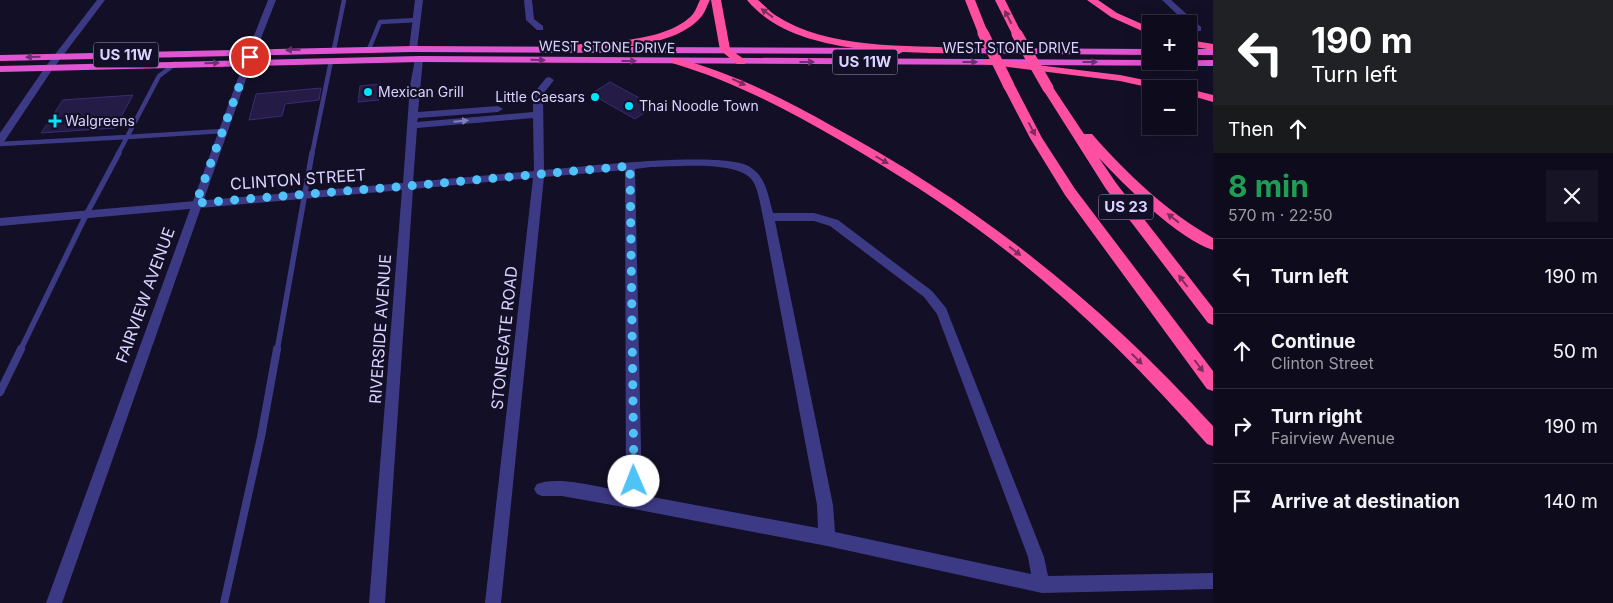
<!DOCTYPE html>
<meta charset="utf-8">
<style>
body{margin:0;font-family:Inter,sans-serif;background:#171425;color:#f1f3f6;height:100vh;display:flex;flex-direction:column;font-size:19px;white-space:nowrap}
*{box-sizing:border-box;margin:0}
p{font-size:16px;color:#9b9ba3}
.icon{flex:none;width:28px;height:28px;fill:none;stroke:currentColor;stroke-width:2;stroke-linecap:round;stroke-linejoin:round}
.map{position:relative;flex:1;overflow:hidden}
.sheet{display:flex;flex-direction:column;background:#0e0b1c;width:400px}
.sheet>*{flex:none}
.top-card{background:#202124;color:#fff;overflow:hidden}
.controls{position:absolute;left:1142px;top:15px;display:grid;gap:10px}
.controls a{display:grid;place-items:center;width:55px;height:55px;border-radius:0px;background:#0e0b1c;box-shadow:0 5px 20px #0002,0 0 0 1px #2e2b3b;font-size:25px}
.pin{position:absolute;display:grid;place-items:center;width:42px;height:42px;color:#fff;margin:-21px;border:2px solid #fff;border-radius:50%;box-shadow:0 1px 5px #0007}
.me{position:absolute;width:55px;margin:-28px;rotate:359deg;stroke-linejoin:round;filter:drop-shadow(0 0 4px #0008)}
.turn{display:flex;align-items:center;gap:18px;height:105px;padding:0 15px;font-size:22px}
.turn .icon{width:65px;height:65px;stroke-width:2.5}
.turn b{display:block;font-size:35px;line-height:42px}
.then{display:flex;align-items:center;height:48px;padding:0 15px;background:#0003;gap:10px;font-size:19px}
.round{display:grid;place-items:center;flex:none;width:52px;height:52px;border-radius:0px;background:#171425}
.overview{display:flex;align-items:center;justify-content:space-between;height:85px;padding:0 15px}
h1{font-size:30px;font-weight:700;line-height:38px;color:#1e9e55}
ul{padding:0;list-style:none}
li{display:flex;align-items:center;gap:15px;height:75px;padding:0 15px;border-top:1px solid #2e2b3b}
li div{flex:1}
li b{display:block;font-size:19px}
li em{font-style:normal}
main{display:flex;flex:1;min-height:0}
.map>svg:first-child{display:block}
.building{fill:#241b47;stroke:#3b2d73}
.lines{fill:none;stroke-linecap:round;stroke-linejoin:round}
.service-far2{stroke:#3d3a85;stroke-width:4.5}
.service-far1{stroke:#3d3a85;stroke-width:5.5}
.service{stroke:#3d3a85;stroke-width:8}
.minor{fill:#3d3a85;fill-rule:evenodd}
.tertiary{fill:#3d3a85;fill-rule:evenodd}
.trunk{fill:#e055d1;fill-rule:evenodd}
.motorway{fill:#ff4fa3;fill-rule:evenodd}
.motorway-bridge{stroke:#ff4fa3;stroke-width:11}
.oneway{fill:#7d2c5e}
.oneway2{fill:#6f2e73}
.oneway3{fill:#837fbc}
.route{stroke:#4fc3f7;stroke-width:9;stroke-dasharray:0 16.2}
.poi-dot{fill:#00e5ff;stroke:#130f26;stroke-width:2}
.labels{text-anchor:middle;stroke-width:4.5;stroke-linejoin:round;paint-order:stroke}
.far-street-label{font-size:14px;fill:#d9d4ff;stroke:#130f26}
.far-poi-label{font-size:14px;fill:#d9d4ff;stroke:#130f26;text-anchor:start}
.shield{fill:#130f26;stroke:#9e99be;stroke-width:1}
.shield-label{font-size:15px;font-weight:bold;fill:#d9d4ff}
.street-label{font-size:16px;fill:#d9d4ff;stroke:#130f26}
</style>
<main>
<div class="map">
<svg width="1213" height="603" viewBox="0 0 1213 603">
<rect width="100%" height="100%" fill="#130f26"/>
<path class="building" d="M610,82l44,24 -19,13 -44,-25z
M381,84l-2,16 -21,2 2,-16z
M321,88l-2,12 -34,4 -3,12 -33,4 7,-26z
M133,95l-18,33 -74,5 22,-33z"/>
<g class="lines">
<path class="service-far2" d="M334,49l10,-49
M369,49l11,-27 37,-2
M175,64l-16,12 -32,61 96,-6
M0,144l127,-7
M118,154l9,-17
M312,154l19,-93"/>
<path class="service-far1" d="M20,351l67,-138 32,-60
M277,351l35,-198"/>
<path class="service" d="M0,392l21,-43
M224,603l37,-166 16,-88"/>
<path class="minor" d="M97,0h8l-53,70 -48,72 -4,1v-10l46,-67z
M268,0h8l-20,51 -7,2 -1,-2z
M415,0h8l-6,49 -4,3 -4,-3z
M524,0h8l2,19 9,7v4h-6l-11,-10z
M1162,0h9l30,27v4h-6z
M419,56l4,3 -5,53 80,-6 5,3 -5,3 -80,6 -1,4 116,-10v-18l13,-16 3,-1 5,3 -11,14 1,76c37,-3 181,-20 206,-3 16,10 18,28 23,46h41l24,7 94,71 14,17 98,249 4,19 165,-3v16l-171,4 -215,-47 -193,-37 -72,-13h-20l-5,-2 -3,-5 3,-5c21,-9 66,4 89,8l-1,-322 -81,7 -43,426h-16l48,-425 -120,11 -28,414h-16l33,-413 -402,36v-8l403,-35 7,-97 5,-27zM533,118l1,53 -121,11 4,-54zM651,167c24,0 86,-7 101,13 6,7 9,28 11,37l54,288 1,23 -176,-33 -7,-326zM775,221h39l16,5 94,71 13,17 91,243 3,17 -196,-42 -2,-27z"/>
<path class="tertiary" d="M252,48l4,3 -194,552h-16l202,-552z"/>
<path class="trunk" d="M413,46l486,2 5,3 -5,3 -486,-2 -413,9v-6z
M953,48l198,1v6l-201,-2 -2,-2z
M1189,49h24v6h-24z
M419,56l732,4v1l62,-1v6l-794,-4 -419,10v-6z"/>
<path class="motorway" d="M700,0h10c-3,5 -5,13 -9,17 -28,33 -102,32 -142,34l-5,-3 5,-3c36,-2 109,-2 134,-31 3,-4 5,-10 7,-14z
M711,0h10l9,49 15,11 1,2 -1,2h-8l-17,-14z
M747,0h11c6,5 11,11 17,15 52,35 133,30 192,33l5,3 -5,3c-67,-3 -173,3 -220,-54z
M965,0h10l13,33 -1,2 -4,1 -5,-3z
M995,0h10l17,34 -1,2h-8z
M1087,0h11l19,13 34,15v7l-40,-18z
M1189,40l24,4v6l-24,-4z
M676,58c55,14 106,40 156,68 146,79 269,177 381,300v20l-6,-2c-66,-75 -136,-145 -216,-205 -47,-36 -97,-67 -148,-97 -55,-32 -110,-61 -171,-79l-1,-2 1,-2z
M988,59l132,16 54,11 5,3h-23l-36,-8 -136,-17 -1,-2 1,-2z
M1009,83l6,3 27,52 33,51 138,182v20l-6,-2 -142,-194 -35,-57 -27,-52z
M1048,85l4,1 32,48h8c36,41 74,77 121,104v12c-35,-11 -89,-65 -114,-92l17,25 97,125v17l-5,-2 -102,-134 -64,-101z
M1188,89h1l24,6v7l-24,-7z"/>
<path class="motorway-bridge" d="M983,33l26,53
M1017,34l31,54"/>
</g>
<defs><path id="oneway-solid" d="M-6-.8H1V-3.2L6.5 0L1 3.2V.8H-6Z" transform="scale(1.25)"/></defs>
<g class="oneway">
<use href="#oneway-solid" transform="translate(767 13) rotate(-144)"/>
<use href="#oneway-solid" transform="translate(1008 17) rotate(-117)"/>
<use href="#oneway-solid" transform="translate(739 82) rotate(25)"/>
<use href="#oneway-solid" transform="translate(1032 129) rotate(62)"/>
<use href="#oneway-solid" transform="translate(882 160) rotate(30)"/>
<use href="#oneway-solid" transform="translate(1173 218) rotate(-142)"/>
<use href="#oneway-solid" transform="translate(1015 251) rotate(38)"/>
<use href="#oneway-solid" transform="translate(1183 281) rotate(-128)"/>
<use href="#oneway-solid" transform="translate(1137 359) rotate(45)"/>
<use href="#oneway-solid" transform="translate(1199 366) rotate(53)"/>
</g>
<g class="oneway2">
<use href="#oneway-solid" transform="translate(293 50) rotate(179)"/>
<use href="#oneway-solid" transform="translate(33 57) rotate(178)"/>
<use href="#oneway-solid" transform="translate(538 60) rotate(1)"/>
<use href="#oneway-solid" transform="translate(629 61)"/>
<use href="#oneway-solid" transform="translate(807 62)"/>
<use href="#oneway-solid" transform="translate(970 62)"/>
<use href="#oneway-solid" transform="translate(1090 62)"/>
<use href="#oneway-solid" transform="translate(212 63) rotate(-2)"/>
</g>
<use class="oneway3" href="#oneway-solid" transform="translate(461 121) rotate(-5)"/>
<g class="lines">
<path class="route" d="M250,57l-54,146 212,-17 222,-20 4,315"/>
</g>
<g class="poi-dot">
<circle cx="368" cy="92" r="5"/>
<circle cx="595" cy="97" r="5"/>
<circle cx="629" cy="106" r="5"/>
<path d="M52.5 113.5h5v5h5v5h-5v5h-5v-5h-5v-5h5z"/>
</g>
<g class="labels">
<g class="far-street-label">
<text transform="translate(607 47) rotate(1)" y="5">WEST STONE DRIVE</text>
<text x="1011" y="53">WEST STONE DRIVE</text>
</g>
<g class="far-poi-label">
<text x="378" y="97">Mexican Grill</text>
<text x="585" y="102" text-anchor="end">Little Caesars</text>
<text x="639" y="111">Thai Noodle Town</text>
<text x="65" y="126">Walgreens</text>
</g>
<g class="shield">
<rect x="93.5" y="42.5" width="65" height="25" rx="4"/>
<rect x="832.5" y="49.5" width="65" height="25" rx="4"/>
<rect x="1098.5" y="194.5" width="55" height="25" rx="4"/>
</g>
<g class="shield-label">
<text x="126" y="60">US 11W</text>
<text x="865" y="67">US 11W</text>
<text x="1126" y="212">US 23</text>
</g>
<g class="street-label">
<text transform="translate(298 179) rotate(-4)" y="6">CLINTON STREET</text>
<text transform="translate(145 295) rotate(-70)" y="6">FAIRVIEW AVENUE</text>
<text transform="translate(380 329) rotate(-86)" y="6">RIVERSIDE AVENUE</text>
<text transform="translate(504 338) rotate(-84)" y="6">STONEGATE ROAD</text>
</g>
</g>
</svg>
<div class="controls">
<a>+</a>
<a>−</a>
</div>
<div class="pin" style="left:250px;top:57px;background:#d93025"><svg class="icon" aria-label="arrive" viewBox="0 0 24 24"><path d="M6 21V4h12l-3 4 3 4H6"/></svg></div>
<svg class="me" style="left:634px;top:481px" viewBox="-20 -20 40 40"><circle r="19" fill="#fff"/><path d="M0-13L10 11 0 6-10 11z" fill="#4fc3f7"/></svg>
</div>
<section class="sheet">
<div class="top-card">
<div class="turn"><svg class="icon" aria-label="left" viewBox="0 0 24 24"><path d="M17 20v-9H6M10 6l-5 5 5 5"/></svg><div><b>190 m</b>Turn left</div></div>
<div class="then">Then<svg class="icon" aria-label="ahead" viewBox="0 0 24 24"><path d="M12 20V5M6 11l6-6 6 6"/></svg></div>
</div>
<div class="overview"><div><h1>8 min</h1><p>570 m · 22:50</p></div><a class="round"><svg class="icon" aria-label="close" viewBox="0 0 24 24"><path d="M6 6l12 12M18 6L6 18"/></svg></a></div>
<ul>
<li><svg class="icon" aria-label="left" viewBox="0 0 24 24"><path d="M17 20v-9H6M10 6l-5 5 5 5"/></svg><div><b>Turn left</b></div><em>190 m</em></li>
<li><svg class="icon" aria-label="ahead" viewBox="0 0 24 24"><path d="M12 20V5M6 11l6-6 6 6"/></svg><div><b>Continue</b><p>Clinton Street</p></div><em>50 m</em></li>
<li><svg class="icon" aria-label="right" viewBox="0 0 24 24"><path d="M7 20v-9h11M14 6l5 5-5 5"/></svg><div><b>Turn right</b><p>Fairview Avenue</p></div><em>190 m</em></li>
<li><svg class="icon" aria-label="arrive" viewBox="0 0 24 24"><path d="M6 21V4h12l-3 4 3 4H6"/></svg><div><b>Arrive at destination</b></div><em>140 m</em></li>
</ul>
</section>
</main>
